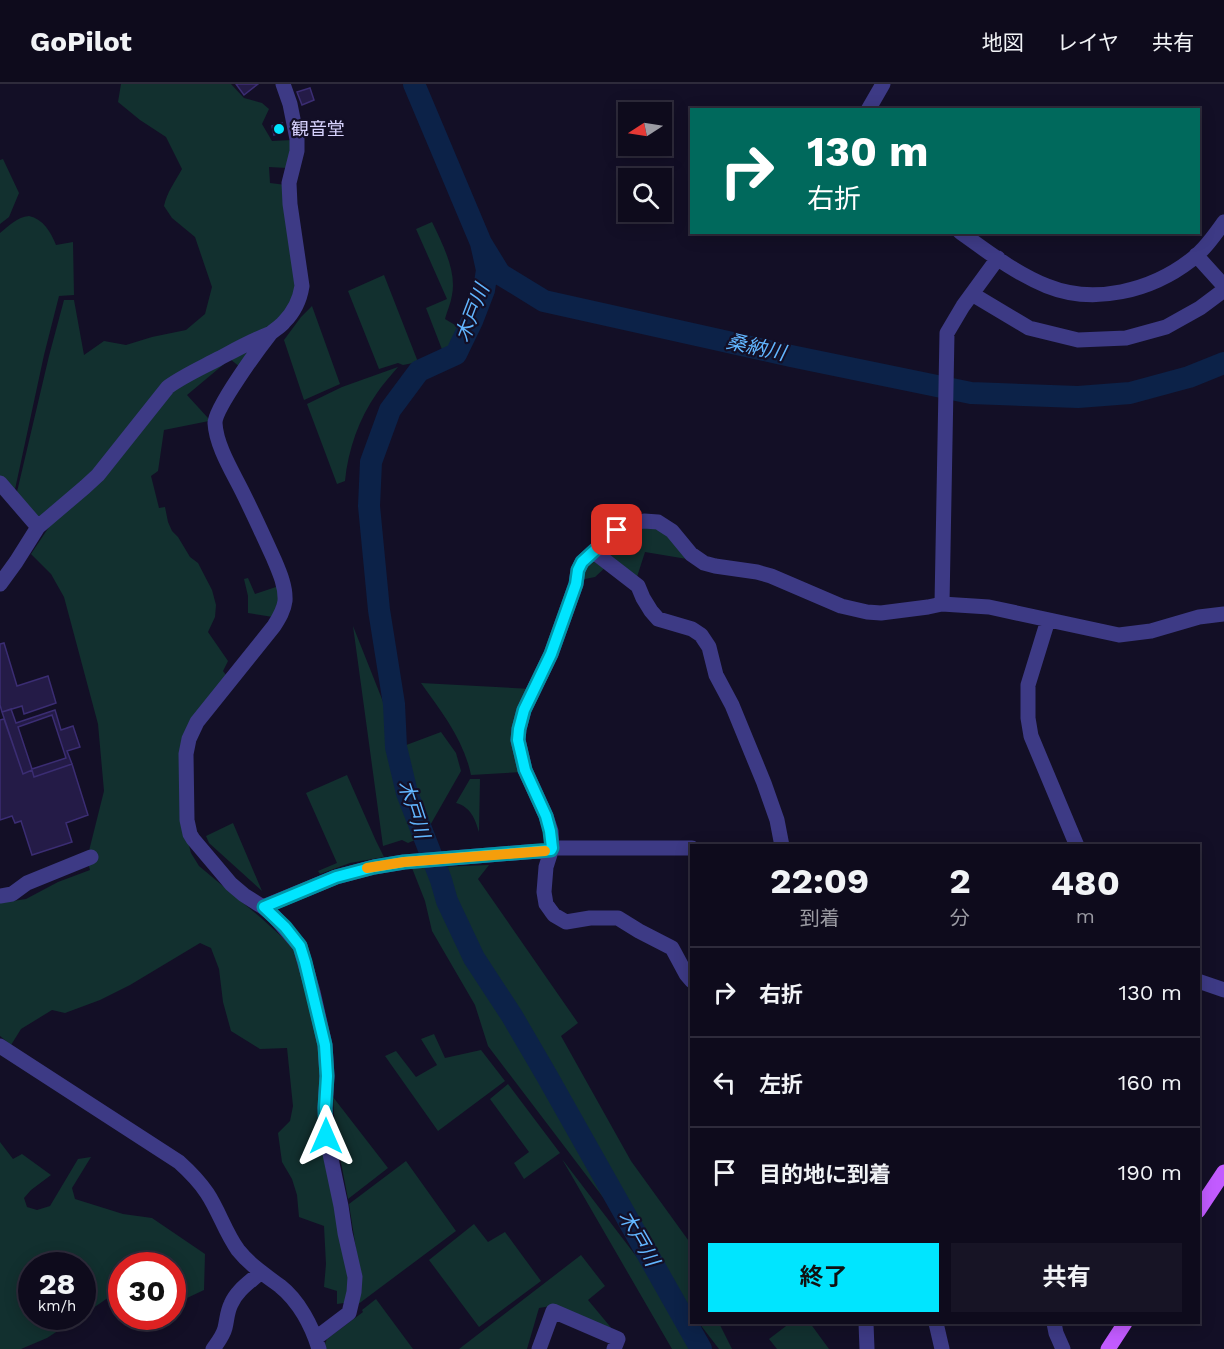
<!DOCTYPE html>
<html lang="ja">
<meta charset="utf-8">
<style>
body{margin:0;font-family:"Work Sans","Noto Sans JP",sans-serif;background:#171425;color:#f1f3f6;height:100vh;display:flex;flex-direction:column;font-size:22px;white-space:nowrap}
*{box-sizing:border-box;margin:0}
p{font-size:20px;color:#9b9ba3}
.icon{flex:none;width:33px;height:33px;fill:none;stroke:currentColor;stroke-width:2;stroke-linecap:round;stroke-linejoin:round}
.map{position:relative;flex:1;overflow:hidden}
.details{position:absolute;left:690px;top:760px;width:510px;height:480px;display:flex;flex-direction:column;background:#0e0b1c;border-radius:0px;box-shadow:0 3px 15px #0003,0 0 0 2px #2e2b3b}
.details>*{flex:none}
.top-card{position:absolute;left:690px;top:24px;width:510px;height:126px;border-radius:0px;box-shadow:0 3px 15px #0003,0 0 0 2px #2e2b3b;background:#00695c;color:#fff;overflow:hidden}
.needle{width:39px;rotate:258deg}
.controls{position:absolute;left:618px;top:18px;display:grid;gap:12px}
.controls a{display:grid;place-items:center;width:54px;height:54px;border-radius:0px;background:#0e0b1c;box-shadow:0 3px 15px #0003,0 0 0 2px #2e2b3b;font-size:30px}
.speed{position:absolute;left:18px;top:1168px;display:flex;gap:12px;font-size:30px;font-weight:700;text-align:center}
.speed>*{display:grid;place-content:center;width:78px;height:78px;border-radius:50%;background:#0e0b1c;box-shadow:0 3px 15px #0003,0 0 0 2px #2e2b3b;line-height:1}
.speed small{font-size:15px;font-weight:400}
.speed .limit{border:9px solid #d22;background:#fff;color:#111}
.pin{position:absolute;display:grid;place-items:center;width:51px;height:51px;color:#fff;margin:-26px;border-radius:12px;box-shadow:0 3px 9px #0006}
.me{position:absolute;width:66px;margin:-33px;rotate:0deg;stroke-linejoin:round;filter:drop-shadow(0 0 4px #0008)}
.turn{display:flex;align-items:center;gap:21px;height:126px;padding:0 18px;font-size:27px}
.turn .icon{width:78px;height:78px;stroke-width:2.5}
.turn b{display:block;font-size:42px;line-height:51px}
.eta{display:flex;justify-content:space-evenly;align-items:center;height:102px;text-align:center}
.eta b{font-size:36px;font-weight:700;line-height:42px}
.primary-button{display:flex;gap:12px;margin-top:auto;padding:12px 18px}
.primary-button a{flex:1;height:69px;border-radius:0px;background:#00e5ff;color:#111;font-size:24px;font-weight:700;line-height:69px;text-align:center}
.primary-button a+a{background:#171425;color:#f1f3f6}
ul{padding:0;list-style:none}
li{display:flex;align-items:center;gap:18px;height:90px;padding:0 18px;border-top:2px solid #2e2b3b}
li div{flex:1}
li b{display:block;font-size:22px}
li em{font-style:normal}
header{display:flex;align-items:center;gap:36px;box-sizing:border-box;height:84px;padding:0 30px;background:#0e0b1c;border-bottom:2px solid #2e2b3b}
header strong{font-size:28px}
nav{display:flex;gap:33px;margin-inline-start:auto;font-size:21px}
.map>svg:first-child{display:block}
.green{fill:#12302f}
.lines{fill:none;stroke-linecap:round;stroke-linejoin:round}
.river{stroke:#0c2248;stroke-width:22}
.building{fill:#241b47;stroke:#3b2d73;stroke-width:1.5;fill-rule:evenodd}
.minor{stroke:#3d3a85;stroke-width:15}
.major{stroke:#c25bff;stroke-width:15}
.route-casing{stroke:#0095a6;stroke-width:15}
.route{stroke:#00e5ff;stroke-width:10}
.slow{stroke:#f59e0b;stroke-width:10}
.poi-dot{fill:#00e5ff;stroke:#130f26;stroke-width:2}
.labels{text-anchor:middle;stroke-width:4.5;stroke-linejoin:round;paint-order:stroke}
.poi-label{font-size:18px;fill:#d9d4ff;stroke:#130f26;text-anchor:start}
.water-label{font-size:20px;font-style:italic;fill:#62b6ff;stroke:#130f26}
</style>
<header>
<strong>GoPilot</strong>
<nav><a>地図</a><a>レイヤ</a><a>共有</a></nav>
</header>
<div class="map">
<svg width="1224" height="1265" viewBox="0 0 1224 1265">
<rect width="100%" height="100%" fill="#130f26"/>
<path class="green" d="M121,0h110l13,14 18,5 7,6 -7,15 10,17 21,-1 -6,28 -18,-1 1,16 16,2 11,109 -21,30 -100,55 -80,94 -59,49 -21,-26 33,-140 15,-56h10l10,55 20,-14 22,4 26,-8 34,-7 19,-16 7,-27 -17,-50 -23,-19 -8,-12c3,-14 11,-24 18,-37l-16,-32 -26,-17 -22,-18z
M3,75l16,34 -10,24 -9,7v-64z
M29,132c14,3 22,16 27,29l17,-3 1,53 -15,1 -15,59 -30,139 -14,-16v-245c9,-7 17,-16 29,-17z
M432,138c10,21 25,49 20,73 -1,8 -5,16 -7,24l15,9 -7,20 -10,4 -17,-44 21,-9 -31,-70z
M384,191l34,87 -15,3 -5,-2 -19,6 -31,-78z
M312,222l28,78 -36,16 -20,-60 17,-23z
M249,265l-9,18 -10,-8 -43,36 21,23 1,3 -45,9 -6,41 -7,5 8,32 6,-1 3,15 4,9 6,6 12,20 8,6 14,27 4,15 -1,12 -7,15 20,29 -5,10 3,4 -31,42 -13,102 9,34 8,13 61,51 32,29 3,5 26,92 28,236v17l-5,7 -7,1v-13l-13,-4 2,-23 -2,-38 -25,-9 -2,-22 -5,-16 -10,-17 -4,-29 12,-12 3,-15 -6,-58 -27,1 -29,-18 -8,-29 -4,-33 -8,-21 -11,-5 -70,42 -30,15 -35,13 -13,-3 -31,19 -10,16 -11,-9v-133l26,-4 32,-17 32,-12 -3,-11 17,-68 -6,-67 -34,-127 -13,-23 -20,-20 24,-36 115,-128z
M398,283c-7,8 -15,17 -21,26 -18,25 -29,57 -32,88l-8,3 -30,-80 35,-17z
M655,440l38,36 -48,-8 -9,28 -34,-28 17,-20z
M593,473l15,8 -13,12 -15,3z
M248,494l7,16 24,-8 2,6 -8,25 -25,-4v-17l-4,-17z
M353,542l48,121 40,-15 15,21 5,18 -37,65 -16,7 -6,-3 -19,6z
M421,599l111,6 -10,19 1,64 -52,3c-7,-35 -30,-64 -50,-92z
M347,691l29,66 8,16 -34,6 -30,11 -2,-3 19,-8 -31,-70z
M470,695h10l-1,53c-4,-13 -8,-25 -23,-29z
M233,739l29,68 -53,-48 -3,-7z
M489,781l-11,14 100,144 -17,13 70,125 60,83v69l-203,-267 -13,-41 -43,-74 -7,-30 -13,-33z
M434,950l11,24 36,-8 24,31 -67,50 -53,-75 11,-5 20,26 21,-12 -16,-26z
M508,1000l52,69 -36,26 -10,-16 15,-11 -39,-53z
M333,1013l55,71 -40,31 -13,-68z
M0,1058l13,17 9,-5 29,21 -20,15 -7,8 3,9 10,3 13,-4 28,-47 13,-2 -19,31 3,11 48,15 29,4 53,36 -1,36 -17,8 -14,10 -1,-42h-50l-1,32 -6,-5 -32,22 -1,-49h-50v51h47l-32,21 -26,11h-21z
M562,1075l145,190h-35z
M406,1077l50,70 -99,74 3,-30 -11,-71z
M474,1140l14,18 17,-10 36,49 -62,46 -50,-67z
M581,1171l24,31 -17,14 30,36 -67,-30 -12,2 -12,41h-68z
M376,1215l37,50h-88l-1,-3 3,-7 36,-27 -1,-2z
M699,1239h20l13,26h-13z
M790,1239h20l19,26h-52l-8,-10z"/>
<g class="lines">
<path class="river" d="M414,0l67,159 19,31 44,27 247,55 180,37 107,4 52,-4 59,-16 35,-14
M481,159l6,27 -3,20 -12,31 -16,33 -37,17 -29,39 -19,52 -2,44 10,104 15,94 2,43 11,46 34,87 6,21 27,57 38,58 35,60 154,273"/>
</g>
<path class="building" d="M236,0h22l-14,11z
M310,4l4,12 -12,5 -5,-13z
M282,39v2h1l2,4 -2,1v2l-9,3 -2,-9z
M4,559l13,43 31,-10 8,27 -32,11 -2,-8 -20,6 -2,-7v-61z
M11,625l5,14 39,-13 6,20 12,-4 7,21 -13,4 5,13 -38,13 -2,-7 -9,4 -21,-62zM52,631l14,43 -34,11 -14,-42z
M4,635l19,55 9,-4 2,7 38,-13 16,51 -22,8 6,19 -40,13 -11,-34 -6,2 -3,-7 -12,4v-100z"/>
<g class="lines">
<path class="minor" d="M283,0l7,20 7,35v12l-8,32 1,21 12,82c-2,13 -8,26 -18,36 -4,5 -10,8 -14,12 -11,14 -55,74 -55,89 1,22 17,48 27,68 11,22 21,44 31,66 6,14 13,29 12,44 -1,9 -6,17 -11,25l-77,96 -8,17 -3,15 1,66 3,14 3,5 38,45 13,11 19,12 11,9 26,30 13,46 12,53 2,31 -2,32 1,27 15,71 4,27 10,44 -1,15 -5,21 -33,25
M868,26l15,-26
M960,148c28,20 55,41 87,54 47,19 104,5 144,-26 13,-10 23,-24 33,-38
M1196,171l28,31
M972,210l57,34 49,12 48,-2 40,-11 34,-19 24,-18
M0,399l38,44
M594,468l44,34 5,12 8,13 7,8 34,10 9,6 8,12 7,28 16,30 32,78 13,37 5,26
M0,500l16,-22 22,-35 47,-40 13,-12 70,-88c15,-11 33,-19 50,-28 17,-9 33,-18 51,-25
M942,520l5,-271 16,-27 35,-48
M1048,536l-20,65v33l3,18 46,110
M552,764h140
M0,812l12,-2 15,-11 64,-26
M263,823l73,-30 38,-10 30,-5 147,-12
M692,897l-6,-7 -14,-26 -33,-17 -21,-13h-28l-24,4 -12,-7 -3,-4 -5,-7 -2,-12 2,-25 6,-19 -1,-17 -5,-15 -21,-46 -7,-30 1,-11 5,-19 27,-56 25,-70 2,-14 4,-8 35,-32 12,-6 15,-3 14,1 14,9 19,23 13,9 11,3 42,6 14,4 70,30 26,6 14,1 47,-6 14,-3 47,3 130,28 32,-4 48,-14 25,-3
M1198,897l26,9
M0,962l179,116c10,9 20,19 28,31 12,18 18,39 31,57 12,15 27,25 42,36 19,15 32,40 39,63
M866,1239l1,26
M936,1239l6,26
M1054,1239l2,10 7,16
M213,1265c5,-7 10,-13 12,-21 2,-8 2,-16 6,-24 6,-14 19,-22 30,-32
M539,1265l14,-38 65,28 -4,10"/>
<path class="major" d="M1198,1127l26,-39
M1108,1265l17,-26"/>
</g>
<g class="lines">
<defs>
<path id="route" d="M326,1052l-1,-28 2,-32 -2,-31 -20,-83 -5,-16 -15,-19 -21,-20 72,-30 38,-10 30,-5 147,-12 1,-2 -2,-17 -4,-15 -21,-46 -7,-30 1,-11 5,-19 27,-56 25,-70 2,-14 4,-8 35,-32"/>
</defs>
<use href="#route" class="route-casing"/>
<use href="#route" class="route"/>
<path class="slow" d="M367,784l37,-6 141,-11"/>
</g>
<circle class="poi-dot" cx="279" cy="45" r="6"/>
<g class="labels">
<g class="poi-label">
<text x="291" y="51">観音堂</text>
</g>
<g class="water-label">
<text transform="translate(472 229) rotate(-69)" y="7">木戸川</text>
<text transform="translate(756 263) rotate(12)" y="7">桑納川</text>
<text transform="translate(414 725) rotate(72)" y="7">木戸川</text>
<text transform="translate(639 1154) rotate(60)" y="7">木戸川</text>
</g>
</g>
</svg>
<div class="controls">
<a><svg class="needle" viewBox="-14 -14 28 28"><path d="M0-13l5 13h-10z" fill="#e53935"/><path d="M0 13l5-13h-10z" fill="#9b9ba3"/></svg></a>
<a><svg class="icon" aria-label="search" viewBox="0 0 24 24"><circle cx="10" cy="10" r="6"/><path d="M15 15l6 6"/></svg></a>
</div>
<div class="speed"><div>28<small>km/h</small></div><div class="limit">30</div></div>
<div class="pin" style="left:617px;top:446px;background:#d93025"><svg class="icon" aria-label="arrive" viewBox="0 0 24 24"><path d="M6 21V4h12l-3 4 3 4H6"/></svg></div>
<svg class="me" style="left:326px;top:1052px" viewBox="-20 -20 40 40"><path d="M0-17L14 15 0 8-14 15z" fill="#00e5ff" stroke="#fff" stroke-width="4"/></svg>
<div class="top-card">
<div class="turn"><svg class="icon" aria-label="right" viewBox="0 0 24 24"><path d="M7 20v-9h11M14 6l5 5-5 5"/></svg><div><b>130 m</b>右折</div></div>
</div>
<section class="details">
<div class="eta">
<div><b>22:09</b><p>到着</p></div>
<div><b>2</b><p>分</p></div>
<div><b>480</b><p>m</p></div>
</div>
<ul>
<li><svg class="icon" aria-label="right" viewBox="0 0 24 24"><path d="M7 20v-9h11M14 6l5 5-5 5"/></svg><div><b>右折</b></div><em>130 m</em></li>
<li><svg class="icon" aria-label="left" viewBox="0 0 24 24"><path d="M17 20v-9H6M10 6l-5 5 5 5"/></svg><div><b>左折</b></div><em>160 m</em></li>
<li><svg class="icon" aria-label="arrive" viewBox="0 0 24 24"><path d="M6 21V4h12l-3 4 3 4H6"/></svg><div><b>目的地に到着</b></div><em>190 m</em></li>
</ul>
<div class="primary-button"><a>終了</a><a>共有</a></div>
</section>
</div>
